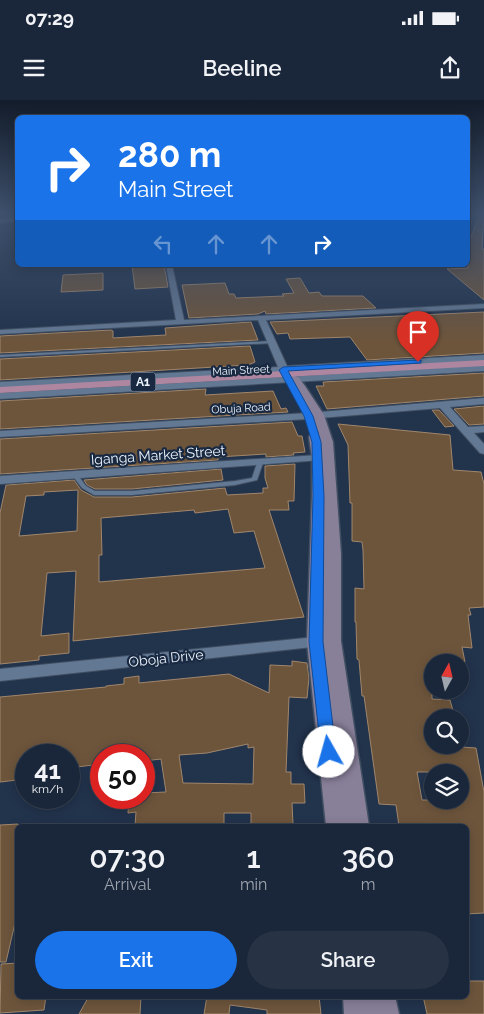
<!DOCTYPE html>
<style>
body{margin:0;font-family:Raleway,sans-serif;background:#273244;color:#f1f3f6;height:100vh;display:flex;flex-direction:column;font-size:19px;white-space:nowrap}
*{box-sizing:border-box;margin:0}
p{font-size:16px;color:#9fa5ae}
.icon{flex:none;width:28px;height:28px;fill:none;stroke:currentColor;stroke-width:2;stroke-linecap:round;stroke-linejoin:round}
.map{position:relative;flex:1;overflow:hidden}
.side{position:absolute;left:15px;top:724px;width:454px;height:175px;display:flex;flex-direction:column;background:#1a2639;border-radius:8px;box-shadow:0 2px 12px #0003,0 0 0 1px #384353}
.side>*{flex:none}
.guide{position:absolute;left:15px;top:15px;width:455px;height:152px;border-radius:8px;box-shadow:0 2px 12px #0003,0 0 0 1px #384353;background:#1a73e8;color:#fff;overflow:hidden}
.needle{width:32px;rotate:8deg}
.buttons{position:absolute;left:424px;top:554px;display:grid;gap:10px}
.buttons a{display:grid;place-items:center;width:45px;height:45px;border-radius:50%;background:#1a2639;box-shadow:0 2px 12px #0003,0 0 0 1px #384353;font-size:25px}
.speed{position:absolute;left:15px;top:644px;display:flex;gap:10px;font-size:25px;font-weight:700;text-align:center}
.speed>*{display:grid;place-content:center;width:65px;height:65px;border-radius:50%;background:#1a2639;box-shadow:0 2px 12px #0003,0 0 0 1px #384353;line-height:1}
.speed small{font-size:12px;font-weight:400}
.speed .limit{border:8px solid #d22;background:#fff;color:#111}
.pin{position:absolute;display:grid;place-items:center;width:42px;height:42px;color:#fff;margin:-51px -21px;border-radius:50% 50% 50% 0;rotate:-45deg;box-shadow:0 0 5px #0007}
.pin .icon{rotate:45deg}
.me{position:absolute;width:55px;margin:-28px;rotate:353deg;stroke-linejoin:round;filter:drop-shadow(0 0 4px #0008)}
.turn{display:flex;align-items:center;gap:18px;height:105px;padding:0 20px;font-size:22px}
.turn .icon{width:65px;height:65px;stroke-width:2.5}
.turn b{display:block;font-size:35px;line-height:42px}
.lanes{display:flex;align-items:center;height:48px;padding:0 20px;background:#0003;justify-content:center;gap:25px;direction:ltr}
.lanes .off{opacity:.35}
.eta{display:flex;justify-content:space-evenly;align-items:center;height:85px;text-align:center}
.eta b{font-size:30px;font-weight:600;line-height:35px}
.primary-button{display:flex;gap:10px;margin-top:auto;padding:10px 20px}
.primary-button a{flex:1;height:58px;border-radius:30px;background:#1a73e8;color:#fff;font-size:20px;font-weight:600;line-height:58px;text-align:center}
.primary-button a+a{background:#273244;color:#f1f3f6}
.status{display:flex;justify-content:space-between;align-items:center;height:35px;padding:0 25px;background:#1a2639;direction:ltr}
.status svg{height:14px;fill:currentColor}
header{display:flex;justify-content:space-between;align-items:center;height:65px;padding:0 20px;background:#1a2639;font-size:22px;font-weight:600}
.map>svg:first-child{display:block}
.building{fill:#6d553c;stroke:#a0866c;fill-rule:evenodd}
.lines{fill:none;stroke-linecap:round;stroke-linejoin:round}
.lane-casing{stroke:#404f62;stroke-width:2}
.street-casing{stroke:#404f62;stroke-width:2}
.secondary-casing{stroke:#404f62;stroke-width:3}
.primary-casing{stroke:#404f62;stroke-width:3}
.lane{fill:#637893;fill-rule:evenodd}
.street{fill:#637893;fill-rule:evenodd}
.secondary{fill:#887f99;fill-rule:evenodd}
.primary{fill:#ae86a0;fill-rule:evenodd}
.route{fill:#1a73e8;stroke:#114b97}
.labels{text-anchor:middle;stroke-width:4.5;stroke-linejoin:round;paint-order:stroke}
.far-street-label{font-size:11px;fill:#ecf3fc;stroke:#182941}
.shield{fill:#182941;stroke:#acb6c4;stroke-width:1}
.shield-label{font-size:12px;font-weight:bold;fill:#ecf3fc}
.street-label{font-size:14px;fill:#ecf3fc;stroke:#182941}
</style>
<div class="status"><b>07:29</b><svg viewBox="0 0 49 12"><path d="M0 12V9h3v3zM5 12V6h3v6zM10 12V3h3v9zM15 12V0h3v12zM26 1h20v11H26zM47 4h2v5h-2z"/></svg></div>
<header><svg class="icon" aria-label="menu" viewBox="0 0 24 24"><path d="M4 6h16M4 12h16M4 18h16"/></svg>Beeline<svg class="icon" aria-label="share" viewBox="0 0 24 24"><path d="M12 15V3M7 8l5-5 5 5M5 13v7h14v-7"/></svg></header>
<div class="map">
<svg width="484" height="914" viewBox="0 0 484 914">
<rect width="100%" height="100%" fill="#22334c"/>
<path class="building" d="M480,113h4l-2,36h2v51l-37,-31 21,-1v-23z
M132,165h32l4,22 -33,2z
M103,173v17l-42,2 2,-17z
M300,178l9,15 10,-1 3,4h41l13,12 -110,6 -1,-3 -7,3 -69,4 -7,-33 43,-2 4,11h5l2,4 48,-2 -2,-2 12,-1 -8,-14z
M484,212v41l-117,7 -17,-23 -60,2 -2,-6 -11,1 -7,-12z
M251,222l7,18 -258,13v-17l111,-6 2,1v7l16,-1 37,-2 -1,-7z
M250,246l5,16 -7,3 -248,15v-21z
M484,273v23l-157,13 -11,-23h8l-1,-4z
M206,289l-1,6 68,-4 8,18 5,-1 2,4 -288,17v-28z
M484,306v18l-15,1 -15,-16z
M432,310h7l15,16 -9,1z
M292,322l6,14h4l3,16 -12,1 1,2 -28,2v-3l-48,3v3l-218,14v-35z
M338,324l112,11 3,35 28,2 3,12v123l-15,1 2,7h-3l4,33 -10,-1 3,15h-33v37l18,1 5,18h-23v27l44,3 8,44v121l-18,1v-88h-67l-3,-21 -17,-1 -15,-108h-2l-3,-36 -2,-1 -1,-37h-1v-34l9,1 -1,-39 -1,-8 -10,-1v-38h-2l-2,-58zM417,672h43v28h-38z
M295,364l-1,37h-6l1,9h-20l35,107 -231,24 3,-70 -29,2 -6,63 28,-3v20l-30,3v4l-39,4v-151l6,-28 68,-5 7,10 13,7h38l93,-9 2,7 36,-2v-5h5l-3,-10v-12zM78,390l-1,41 -58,5 7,-40 18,-1v-3zM228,409l6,24 20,-2 11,37 -166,14v-27h3l-1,-37 93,-8 1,3z
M221,369l2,11 -91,9h-37l-8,-4 -3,-5z
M292,561l15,2 2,15 -2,20 -18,-1 -3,75h5v12h13l1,19h-13l1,21h-42v-11h-27v13h-89l1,-14 -8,1 1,-15h15v-5l22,-1 -5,-33 -17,2v-6h-43v9l-32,4v-13h-43v24l-26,3v-85l106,-10v-1l18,-2v-6l15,-2v7l90,-9 40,19 1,-28 22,1zM248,644v4l6,-1 -1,37 -70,-1 -4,-28 28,-2z
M18,724v48l-3,15h3v23l-12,52h-6v-137z
M18,863v33h28l-2,14 -44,3 1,-49z
M466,881h18v33h-57l-4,-18h43z
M89,896h52l-1,18h-61z
M207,896h112l2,18h-54v-4l-37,-5 -1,9h-25z"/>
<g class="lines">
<defs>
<path id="lane" d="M272,241l2,1 -1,1 -273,14v-2z
M260,361l3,2 -6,17 -22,5 -103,10h-38l-12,-7 -10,-13 1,-1h4l9,12 9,5h37l103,-10 17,-3 5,-15z"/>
<path id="street" d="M18,117v4l-18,2v-4z
M166,165h6l12,55 300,-16v4l-218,12 21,46 197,-11v6l-194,11 1,2 -4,3 197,-12v6l-484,28v-6l286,-16 -5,-5 -281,16v-6l278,-15 -20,-47 -258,14v-4l176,-10z
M484,298v6l-34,3 18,20 16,-1v6l-10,1 10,11v10l-4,-1 -40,-45 -132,11 -308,18v-6l308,-18z
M318,355l6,3 -2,2 -322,24v-8z
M325,536l6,1 2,4 -2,4 -331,36v-12z"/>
<path id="secondary" d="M286,271l13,7 6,8 19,29 9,27 8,112v87l28,185h-43l-19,-184 5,-146v-38l-3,-21 2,-3h8l-7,-19 -16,-28 -15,-13z
M343,896h52l4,18h-55z"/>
<path id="primary" d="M484,260v6l-484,27v-6z"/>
</defs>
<use href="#lane" class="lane-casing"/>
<use href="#street" class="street-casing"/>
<use href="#secondary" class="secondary-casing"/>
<use href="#primary" class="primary-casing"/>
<use href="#lane" class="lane"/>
<use href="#street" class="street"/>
<use href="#secondary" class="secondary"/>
<use href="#primary" class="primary"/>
</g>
<linearGradient id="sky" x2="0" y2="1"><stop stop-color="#131c2a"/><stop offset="0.47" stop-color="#3e506c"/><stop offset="1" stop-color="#3e506c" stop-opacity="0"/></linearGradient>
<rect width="484" height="241" fill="url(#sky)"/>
<path class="route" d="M418,260h3v3l-133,8 25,45 8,26 3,54 -1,146 13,110 -2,5 -5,2 -6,-2 -2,-5 -12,-110 4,-146 -1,-54 -8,-26 -25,-46 4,-3z"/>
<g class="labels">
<g class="far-street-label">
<text transform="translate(241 270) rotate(-3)" y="4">Main Street</text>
<text transform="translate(241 308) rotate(-3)" y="4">Obuja Road</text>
</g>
<rect class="shield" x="130.5" y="272.5" width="25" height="19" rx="4"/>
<g class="shield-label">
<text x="143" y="286">A1</text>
</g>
<g class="street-label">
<text transform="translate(158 355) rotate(-4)" y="5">Iganga Market Street</text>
<text transform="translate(166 558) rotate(-6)" y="5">Oboja Drive</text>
</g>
</g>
</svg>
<div class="buttons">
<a><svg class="needle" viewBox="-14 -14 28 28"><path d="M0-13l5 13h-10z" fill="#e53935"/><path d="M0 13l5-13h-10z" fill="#9fa5ae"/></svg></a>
<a><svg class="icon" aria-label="search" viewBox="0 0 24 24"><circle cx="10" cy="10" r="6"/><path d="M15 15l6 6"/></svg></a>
<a><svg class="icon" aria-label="layers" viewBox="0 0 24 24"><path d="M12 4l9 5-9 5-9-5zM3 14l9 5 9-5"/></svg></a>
</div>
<div class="speed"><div>41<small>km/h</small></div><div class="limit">50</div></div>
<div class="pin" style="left:418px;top:262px;background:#d93025"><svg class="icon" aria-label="arrive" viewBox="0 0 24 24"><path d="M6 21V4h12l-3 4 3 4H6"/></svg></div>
<svg class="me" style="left:329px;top:652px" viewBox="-20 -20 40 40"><circle r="19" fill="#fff"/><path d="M0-13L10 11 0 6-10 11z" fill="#1a73e8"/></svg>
<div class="guide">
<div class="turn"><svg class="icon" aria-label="right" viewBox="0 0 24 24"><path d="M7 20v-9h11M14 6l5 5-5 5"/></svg><div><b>280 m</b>Main Street</div></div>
<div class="lanes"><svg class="icon off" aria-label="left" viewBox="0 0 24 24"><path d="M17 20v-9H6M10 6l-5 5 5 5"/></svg><svg class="icon off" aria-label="ahead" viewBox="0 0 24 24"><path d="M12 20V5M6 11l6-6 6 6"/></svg><svg class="icon off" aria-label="ahead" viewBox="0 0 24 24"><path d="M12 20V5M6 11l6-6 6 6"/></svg><svg class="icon" aria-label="right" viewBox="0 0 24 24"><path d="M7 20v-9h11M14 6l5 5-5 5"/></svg></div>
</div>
<section class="side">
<div class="eta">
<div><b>07:30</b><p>Arrival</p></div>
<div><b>1</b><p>min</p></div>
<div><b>360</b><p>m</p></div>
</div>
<div class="primary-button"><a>Exit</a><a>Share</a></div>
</section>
</div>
